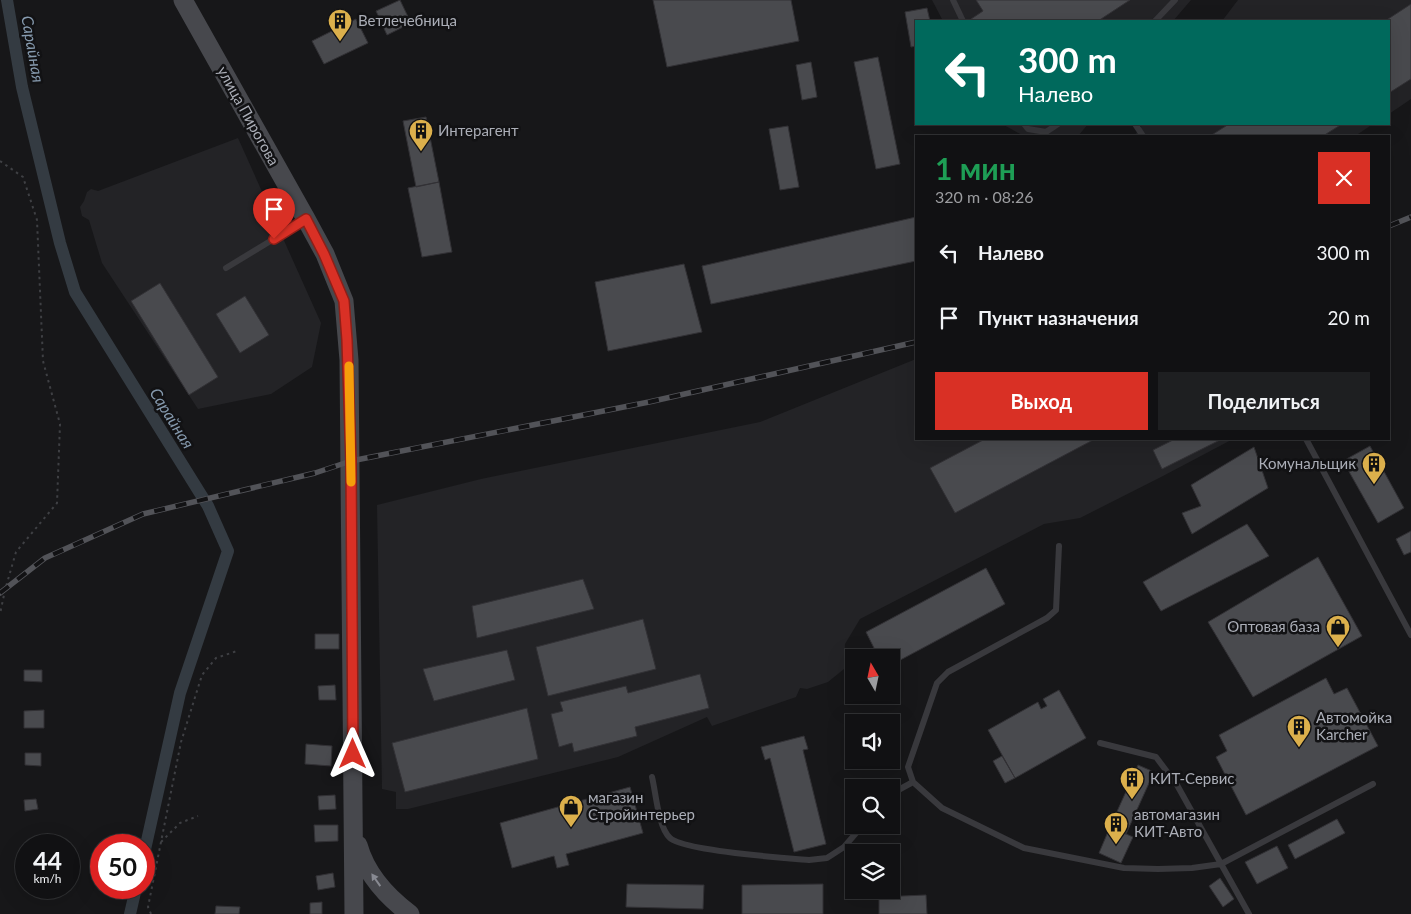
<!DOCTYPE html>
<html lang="ru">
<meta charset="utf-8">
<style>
body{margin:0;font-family:Lato,sans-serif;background:#1e1f21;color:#f1f3f6;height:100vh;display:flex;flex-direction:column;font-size:19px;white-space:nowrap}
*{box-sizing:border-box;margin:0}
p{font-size:16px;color:#9c9da0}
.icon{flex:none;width:28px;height:28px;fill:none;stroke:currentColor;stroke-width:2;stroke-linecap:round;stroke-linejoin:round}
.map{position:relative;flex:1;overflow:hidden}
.side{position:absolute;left:915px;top:135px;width:475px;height:305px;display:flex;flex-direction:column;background:#111113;border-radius:0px;box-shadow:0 5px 20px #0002,0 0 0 1px #303133}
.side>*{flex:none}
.top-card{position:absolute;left:915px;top:20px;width:475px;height:105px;border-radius:0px;box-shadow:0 5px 20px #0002,0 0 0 1px #303133;background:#00695c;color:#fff;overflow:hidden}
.needle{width:32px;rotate:351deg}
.tools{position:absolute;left:845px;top:649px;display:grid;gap:10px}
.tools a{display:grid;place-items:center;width:55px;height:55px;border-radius:0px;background:#111113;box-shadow:0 5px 20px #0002,0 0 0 1px #303133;font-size:25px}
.speed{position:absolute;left:15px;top:834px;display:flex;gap:10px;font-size:25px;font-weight:700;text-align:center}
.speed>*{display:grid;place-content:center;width:65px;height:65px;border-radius:50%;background:#111113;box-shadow:0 5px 20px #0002,0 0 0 1px #303133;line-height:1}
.speed small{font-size:12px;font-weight:400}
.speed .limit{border:8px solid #d22;background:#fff;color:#111}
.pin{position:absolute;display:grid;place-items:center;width:42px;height:42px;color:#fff;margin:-51px -21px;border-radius:50% 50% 50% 0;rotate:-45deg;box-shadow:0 0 5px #0007}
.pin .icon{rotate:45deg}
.me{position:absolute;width:55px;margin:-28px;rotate:0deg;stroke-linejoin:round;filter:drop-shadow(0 0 4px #0008)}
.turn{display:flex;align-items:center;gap:18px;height:105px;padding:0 20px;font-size:22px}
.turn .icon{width:65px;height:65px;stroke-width:2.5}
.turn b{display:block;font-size:35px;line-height:42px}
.round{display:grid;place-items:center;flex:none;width:52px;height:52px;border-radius:0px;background:#1e1f21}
.head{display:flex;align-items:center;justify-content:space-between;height:85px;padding:0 20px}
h1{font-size:30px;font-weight:700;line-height:38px;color:#1e9e55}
.cta{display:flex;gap:10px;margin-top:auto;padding:10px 20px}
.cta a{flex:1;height:58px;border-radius:0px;background:#d93025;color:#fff;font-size:20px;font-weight:700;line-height:58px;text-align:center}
.cta a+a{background:#1e1f21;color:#f1f3f6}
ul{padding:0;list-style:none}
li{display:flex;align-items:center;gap:15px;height:65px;padding:0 20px}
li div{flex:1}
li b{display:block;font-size:19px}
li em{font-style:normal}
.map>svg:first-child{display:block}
.built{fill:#232326}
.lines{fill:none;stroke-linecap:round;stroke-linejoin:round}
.canal{stroke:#343b42;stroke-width:12}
.building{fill:#494a4e;stroke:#323135}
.path{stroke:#3f4044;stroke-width:2;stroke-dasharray:2.5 4;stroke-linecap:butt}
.lane{stroke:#39393d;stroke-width:6}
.secondary{stroke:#47484d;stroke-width:19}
.rail-casing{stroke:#525358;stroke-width:5.5}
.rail{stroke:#121214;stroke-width:4;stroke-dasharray:11;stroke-linecap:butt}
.oneway{fill:#888a92}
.route-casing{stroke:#8d1f18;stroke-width:12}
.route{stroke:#d93025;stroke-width:9}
.slow{stroke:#f59e0b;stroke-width:9}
.labels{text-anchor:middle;stroke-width:5;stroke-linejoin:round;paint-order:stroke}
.poi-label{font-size:15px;fill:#abaeb7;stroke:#121214;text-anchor:start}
.street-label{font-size:15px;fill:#abaeb7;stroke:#121214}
.water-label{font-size:16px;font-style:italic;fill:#869aae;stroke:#121214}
</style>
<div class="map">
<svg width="1411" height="914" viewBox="0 0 1411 914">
<rect width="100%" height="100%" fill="#171719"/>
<path class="built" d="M932,0h259l-18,21h-230z
M1238,0h173v99l-22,15v-93h-167z
M1002,124h86l-10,12h-54z
M1143,124h230l-18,12h-221z
M238,138l83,185 -9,44 -41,27 -73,15 -96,-146 -13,-43 -7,-4 -2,-9 4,-6 3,-9 4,-3 7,2z
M916,359v80h317l-70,37 -83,42 -36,6 -184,95 -15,25 -1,25 -16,13 -21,7 -7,-1 -4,9 -84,29 -5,-9 -89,40 -210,52h-12v-17l-14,-3 -5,-284 104,-26 279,-57z"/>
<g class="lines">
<path class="canal" d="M7,0l15,87 38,156 15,49 133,214 20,45 -48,142 -36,161
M130,914l6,-26"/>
</g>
<path class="building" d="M400,0l11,23 -24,12 -11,-24z
M653,0h138l8,41 -132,26z
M976,0h154l-32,21h-125l-2,-2 12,-8z
M1411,4v75l-22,14v-72h-4z
M927,8l3,13h-14v25l-5,1 -6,-35z
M356,19l12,24 -44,21 -12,-23z
M878,57l22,107 -24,5 -22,-107z
M811,62l6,35 -15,3 -6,-35z
M426,117l13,65 -23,5 -13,-66z
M1229,124h113l-19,12h-113z
M788,126l11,61 -19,3 -11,-61z
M439,182l13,70 -30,5 -14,-69z
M916,217v44l-205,43 -9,-38z
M684,264l18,68 -94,19 -13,-69z
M160,283l58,94 -29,18 -58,-94z
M245,296l24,39 -29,18 -24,-39z
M985,439h110l-140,74 -25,-45z
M1175,439h47l-60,30 -9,-19z
M1370,446l34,62 -26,15 -35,-62z
M1254,447l14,41 -76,46 -10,-21 19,-7 -10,-21z
M1247,524l22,32 -108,55 -18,-29z
M1411,531v21l-7,3 -8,-16z
M1318,557l44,79 -109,61 -45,-75z
M986,568l19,36 -114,61v-7h-12l-13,-26z
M583,579l11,30 -117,29 -5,-32z
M643,619l13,50 -108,27 -12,-49z
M315,634h24v15h-24z
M507,650l8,30 -81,21 -11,-32z
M24,670h18v12l-18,-1z
M700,674l9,34 -74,19 2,9 -63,16 -2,-9 -13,4 -8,-33 12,-3 -3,-9 66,-16 2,7z
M1326,678l8,16 13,-6 31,58 -132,69 -30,-58 11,-6 -8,-16z
M335,685l1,15h-17l-1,-14z
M1059,690l27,48 -71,40 -27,-48 50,-28 3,7 6,-3 -4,-7z
M527,708l11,51 -133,33 -13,-49z
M44,710v18h-20v-17z
M804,736l4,13 -5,1 23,94 -32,8 -24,-94 -5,2 -4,-13z
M306,744l26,2 -1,20 -26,-2z
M25,753h16v13l-16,-1z
M1002,756l13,22 -10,5 -12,-22z
M1138,765l16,7 -28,62 -16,-7z
M630,787l13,46 -77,21 3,11 -12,3 -3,-12 -42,12 -12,-45z
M335,795l1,14 -17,1 -1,-14z
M36,799l2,10 -13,2 -1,-11z
M1337,819l8,14 -50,26 -7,-14z
M314,825h24v16l-23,1z
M1110,827l23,10 -12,26 -22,-10z
M1277,846l11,22 -31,16 -12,-22z
M333,873l2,14 -17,3 -2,-14z
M1220,878l14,21 -11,8 -14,-21z
M627,884l77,1 -1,24 -77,-2z
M823,884v30h-81v-29z
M926,895l1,19h-48v-17z
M322,902v12h-12v-11z
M216,906l24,1 -1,7h-24z"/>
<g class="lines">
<path class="path" d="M0,161l23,16 14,43 6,141 17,63 -3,79 -41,49 -11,38 -5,24
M161,842l19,-19 18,-7
M151,914l-3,-7 33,-165 21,-67 14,-17 21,-7"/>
<path class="lane" d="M953,0l10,21
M1155,21l20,-21
M1024,124l4,5 18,3 12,-8
M1135,124l8,12
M226,268l79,-48
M1306,439l105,196
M1059,546l-3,64 -9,8 -99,54 -11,11 -29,84 5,15 29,26 82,40 100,20 34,1 34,-1 29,-4 152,-80
M1100,743l56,14 21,28 72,129
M652,777c4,16 6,50 18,61 14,13 115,20 139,22l18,-2 17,-11 19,-22
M891,794l22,-12"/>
<path class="secondary" d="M183,0l123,219 19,35 19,47 5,59 5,554
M358,845c8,29 28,51 52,69"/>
<defs>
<path id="rail" d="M1389,226l22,-9
M0,593l45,-35 98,-44 172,-41 36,-12 298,-59 267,-60"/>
</defs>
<use href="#rail" class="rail-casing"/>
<use href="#rail" class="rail"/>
</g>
<defs><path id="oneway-solid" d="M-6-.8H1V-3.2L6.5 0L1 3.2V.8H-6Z" transform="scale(1.25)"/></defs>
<use class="oneway" href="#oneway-solid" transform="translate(376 880) rotate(-125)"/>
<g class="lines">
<defs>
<path id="route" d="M274,239l32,-20 18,35 20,47 3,39 4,121 2,293"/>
</defs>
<use href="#route" class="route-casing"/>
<use href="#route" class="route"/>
<path class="slow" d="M349,366l2,116"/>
</g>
<defs>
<symbol id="building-pin" viewBox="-11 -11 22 30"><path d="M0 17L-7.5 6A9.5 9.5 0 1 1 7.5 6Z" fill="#dcb04c" stroke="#121214"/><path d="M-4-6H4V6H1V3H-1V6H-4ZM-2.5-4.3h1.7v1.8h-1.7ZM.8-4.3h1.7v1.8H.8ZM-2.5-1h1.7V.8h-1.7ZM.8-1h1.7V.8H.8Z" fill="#111"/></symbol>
<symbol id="shop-pin" viewBox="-11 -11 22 30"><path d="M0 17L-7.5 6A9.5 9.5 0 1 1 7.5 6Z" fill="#dcb04c" stroke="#121214"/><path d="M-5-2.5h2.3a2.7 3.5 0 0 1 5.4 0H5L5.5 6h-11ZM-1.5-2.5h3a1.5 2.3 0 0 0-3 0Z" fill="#111"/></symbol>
</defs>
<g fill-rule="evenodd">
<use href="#building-pin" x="326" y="7" width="28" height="38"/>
<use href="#building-pin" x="407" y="117" width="28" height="38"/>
<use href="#building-pin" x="1360" y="450" width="28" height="38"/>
<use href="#shop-pin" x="1324" y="613" width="28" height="38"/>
<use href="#building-pin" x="1285" y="713" width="28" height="38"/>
<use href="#building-pin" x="1118" y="765" width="28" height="38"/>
<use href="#shop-pin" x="557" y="793" width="28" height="38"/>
<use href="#building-pin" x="1102" y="810" width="28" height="38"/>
</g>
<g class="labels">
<g class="poi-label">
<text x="358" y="26">Ветлечебница</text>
<text x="438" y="136">Интерагент</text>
<text x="1356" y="469" text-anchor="end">Комунальщик</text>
<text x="1320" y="632" text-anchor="end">Оптовая база</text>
<text x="1316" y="723">Автомойка<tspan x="1316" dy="17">Karcher</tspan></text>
<text x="1150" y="784">КИТ-Сервис</text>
<text x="588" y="803">магазин<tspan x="588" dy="17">Стройинтерьер</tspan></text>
<text x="1134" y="820">автомагазин<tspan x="1134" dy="17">КИТ-Авто</tspan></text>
</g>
<g class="street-label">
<text transform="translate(248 116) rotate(61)" y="5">улица Пирогова</text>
</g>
<g class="water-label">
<text transform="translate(33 49) rotate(80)" y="6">Сарайная</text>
<text transform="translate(172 418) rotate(58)" y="6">Сарайная</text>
</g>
</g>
</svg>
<div class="tools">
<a><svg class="needle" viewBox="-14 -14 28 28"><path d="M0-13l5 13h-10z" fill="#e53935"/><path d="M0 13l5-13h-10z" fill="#9c9da0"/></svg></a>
<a><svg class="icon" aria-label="sound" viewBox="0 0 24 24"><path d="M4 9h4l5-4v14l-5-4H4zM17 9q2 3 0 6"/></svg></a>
<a><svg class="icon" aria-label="search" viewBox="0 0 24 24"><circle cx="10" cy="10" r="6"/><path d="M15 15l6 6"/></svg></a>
<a><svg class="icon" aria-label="layers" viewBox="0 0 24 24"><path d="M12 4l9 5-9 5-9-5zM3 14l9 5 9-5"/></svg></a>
</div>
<div class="speed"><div>44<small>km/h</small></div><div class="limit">50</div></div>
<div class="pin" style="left:274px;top:239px;background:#d93025"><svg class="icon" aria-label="arrive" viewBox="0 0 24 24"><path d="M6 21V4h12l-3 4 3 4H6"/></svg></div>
<svg class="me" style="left:353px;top:754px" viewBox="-20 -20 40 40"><path d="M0-17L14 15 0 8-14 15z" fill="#d93025" stroke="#fff" stroke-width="4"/></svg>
<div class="top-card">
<div class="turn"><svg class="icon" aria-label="left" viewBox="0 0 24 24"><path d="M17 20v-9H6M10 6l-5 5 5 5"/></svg><div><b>300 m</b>Налево</div></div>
</div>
<section class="side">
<div class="head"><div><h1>1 мин</h1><p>320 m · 08:26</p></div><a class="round" style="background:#d93025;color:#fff"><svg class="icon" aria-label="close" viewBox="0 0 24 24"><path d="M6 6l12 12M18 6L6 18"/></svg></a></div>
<ul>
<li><svg class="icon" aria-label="left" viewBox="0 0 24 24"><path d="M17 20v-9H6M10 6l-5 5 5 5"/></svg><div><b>Налево</b></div><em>300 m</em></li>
<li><svg class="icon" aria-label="arrive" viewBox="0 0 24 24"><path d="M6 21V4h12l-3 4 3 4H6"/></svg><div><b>Пункт назначения</b></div><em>20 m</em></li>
</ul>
<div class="cta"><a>Выход</a><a>Поделиться</a></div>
</section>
</div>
